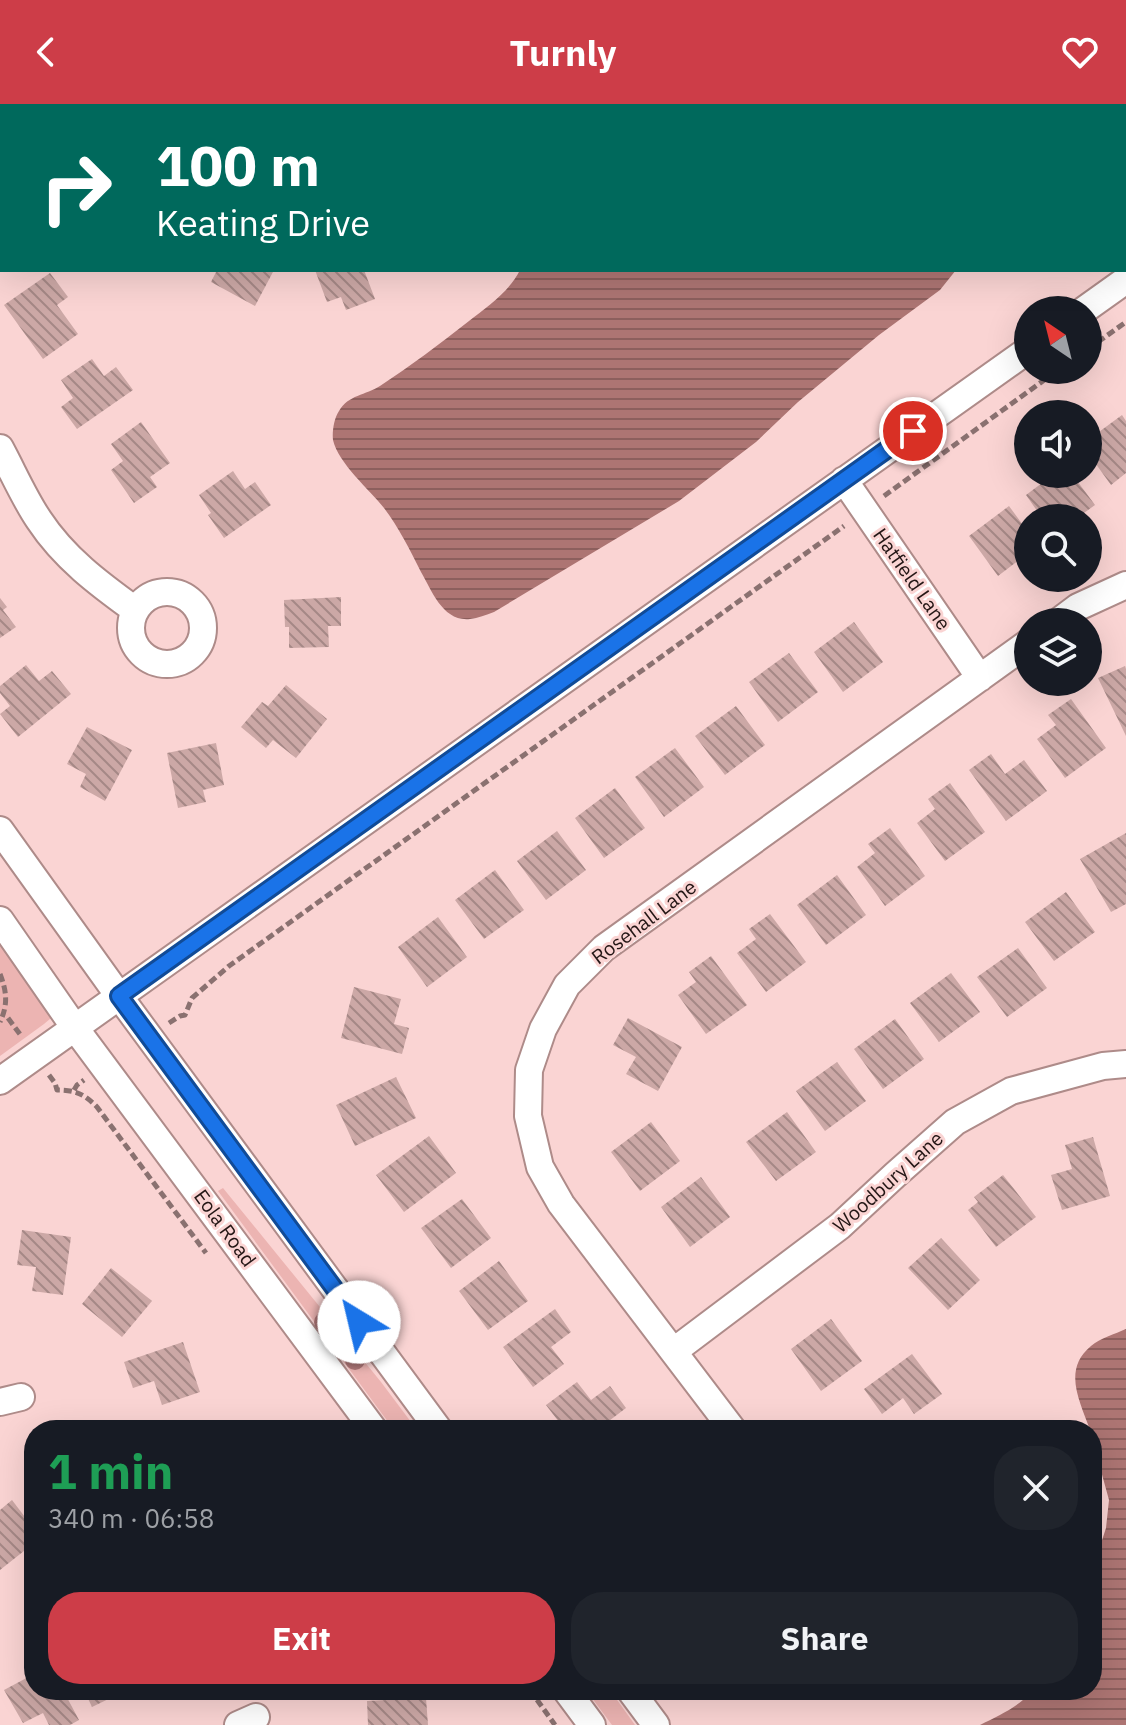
<!DOCTYPE html>
<meta charset="utf-8">
<style>
body{margin:0;font-family:"IBM Plex Sans",sans-serif;background:#20242c;color:#f1f3f6;height:100vh;display:flex;flex-direction:column;font-size:30px;white-space:nowrap}
*{box-sizing:border-box;margin:0}
p{font-size:26px;color:#9ea1a6}
.icon{flex:none;width:44px;height:44px;fill:none;stroke:currentColor;stroke-width:2;stroke-linecap:round;stroke-linejoin:round}
.map{position:relative;flex:1;overflow:hidden}
.panel{position:absolute;left:24px;top:1316px;width:1078px;height:280px;display:flex;flex-direction:column;background:#171b24;border-radius:32px;box-shadow:0 8px 32px #0002}
.panel>*{flex:none}
.banner{position:absolute;left:0px;top:0px;width:1126px;height:168px;box-shadow:0 8px 32px #0002;background:#00695c;color:#fff;overflow:hidden}
.needle{width:52px;rotate:325deg}
.fabs{position:absolute;left:1014px;top:192px;display:grid;gap:16px}
.fabs a{display:grid;place-items:center;width:88px;height:88px;border-radius:50%;background:#171b24;box-shadow:0 8px 32px #0002;font-size:40px}
.pin{position:absolute;display:grid;place-items:center;width:68px;height:68px;color:#fff;margin:-34px;border:4px solid #fff;border-radius:50%;box-shadow:0 2px 8px #0007}
.me{position:absolute;width:88px;margin:-44px;rotate:324deg;stroke-linejoin:round;filter:drop-shadow(0 0 6px #0008)}
.turn{display:flex;align-items:center;gap:28px;height:168px;padding:0 24px;font-size:36px}
.turn .icon{width:104px;height:104px;stroke-width:2.5}
.turn b{display:block;font-size:56px;line-height:68px}
.round{display:grid;place-items:center;flex:none;width:84px;height:84px;border-radius:32px;background:#20242c}
.summary{display:flex;align-items:center;justify-content:space-between;height:136px;padding:0 24px}
h1{font-size:48px;font-weight:700;line-height:60px;color:#1e9e55}
.cta{display:flex;gap:16px;margin-top:auto;padding:16px 24px}
.cta a{flex:1;height:92px;border-radius:32px;background:#cd3d48;color:#fff;font-size:32px;font-weight:700;line-height:92px;text-align:center}
.cta a+a{background:#20242c;color:#f1f3f6}
header{display:flex;justify-content:space-between;align-items:center;height:104px;padding:0 24px;background:#cd3d48;color:#fff;font-size:36px;font-weight:700}
.map>svg:first-child{display:block}
.green{fill:#ecb4b2}
.water{fill:url(#water-rules)}
.building{fill:url(#building-back-hatch)}
.lines{fill:none;stroke-linecap:round;stroke-linejoin:round}
.minor-casing{stroke:#ae8b89;stroke-width:30}
.path{stroke:#8a7170;stroke-width:5;stroke-dasharray:8 4;stroke-linecap:butt}
.minor{stroke:#fff;stroke-width:26}
.tree{fill:#b07879}
.route-casing{stroke:#114b97;stroke-width:20}
.route{stroke:#1a73e8;stroke-width:14}
.labels{text-anchor:middle;stroke-width:6;stroke-linejoin:round;paint-order:stroke}
.street-label{font-size:20px;fill:#231615;stroke:#fad4d3}
</style>
<header><svg class="icon" aria-label="back" viewBox="0 0 24 24"><path d="M15 5l-7 7 7 7"/></svg>Turnly<svg class="icon" aria-label="heart" viewBox="0 0 24 24"><path d="M12 20l-8-8c-3-5 5-10 8-4 3-6 11-1 8 4z"/></svg></header>
<div class="map">
<svg width="1126" height="1621" viewBox="0 0 1126 1621">
<defs>
<pattern id="water-rules" width="6" height="5" patternUnits="userSpaceOnUse" patternTransform="scale(2)"><rect width="6" height="5" fill="#ad7573"/><path d="M0 2.5h6" fill="none" stroke="#8c5f5d"/></pattern>
<pattern id="building-back-hatch" width="6" height="6" patternUnits="userSpaceOnUse" patternTransform="scale(2)"><rect width="6" height="6" fill="#cca8a6"/><path d="M-1 5l2 2M0 0l6 6M5-1l2 2" fill="none" stroke="#a58886"/></pattern>
</defs>
<rect width="100%" height="100%" fill="#fad4d3"/>
<path class="green" d="M0,817l57,92 -13,11 -44,32z
M223,1084l158,194 36,48h-23l-176,-239z
M586,1586h24l25,35h-23z"/>
<path class="water" d="M520,166h436l-16,20 -61,45 -81,67 -42,40 -77,59 -185,111c-8,3 -16,6 -24,7 -27,3 -38,-28 -49,-47 -11,-22 -22,-44 -37,-64 -14,-18 -46,-45 -51,-68 -1,-8 1,-22 6,-29 9,-16 27,-16 41,-25 30,-20 60,-42 89,-65 18,-14 40,-29 51,-51z
M1126,1225v396h-146c19,-10 39,-18 53,-35h59v-119l14,-43 3,-28 -17,-62v-8h-2c-10,-29 -28,-60 1,-84 9,-8 24,-12 35,-17z"/>
<path class="building" d="M217,166h57l-19,36 -44,-24z
M315,166h49l11,29 -29,11 -5,-13 -14,5z
M50,169l18,24 -11,8 21,29 -35,25 -39,-54z
M92,255l12,17 12,-9 17,23 -56,39 -16,-22 12,-9 -12,-18z
M1122,311l4,6v52l-15,12 -23,-32v-13z
M141,318l29,41 -20,14 7,10 -23,16 -23,-33 12,-9 -12,-17z
M233,367l12,18 10,-7 16,23 -47,33 -16,-23 3,-2 -12,-18z
M1054,370h18l23,31 -18,13h-35l-16,-23z
M1009,402l19,26v21l-30,23 -29,-40z
M341,493v29h-13l1,21 -40,1v-21h-4l-1,-27z
M0,494l7,9 -4,3 13,17 -16,11z
M854,518l29,40 -40,30 -29,-40z
M789,549l29,39 -40,30 -29,-40z
M26,561l13,16 13,-10 19,23 -53,43 -18,-23 10,-8 -10,-13v-7z
M1125,562l1,3v67l-28,-58z
M286,581l41,34 -31,39 -23,-18 -7,8 -25,-21 21,-25 6,4z
M1071,595l35,49 -41,30 -28,-39 19,-14 -8,-10z
M736,602l29,39 -40,30 -30,-39z
M87,623l45,23 -27,51 -25,-14 6,-13 -19,-10z
M216,639l8,42 -21,5 3,12 -28,6 -11,-55z
M675,644l29,39 -40,30 -29,-40z
M991,650l14,20 19,-14 23,31 -41,30 -37,-51z
M950,679l35,49 -40,29 -28,-38 18,-14 -7,-10z
M615,684l30,40 -41,30 -29,-40z
M890,724l35,48 -40,30 -28,-39 18,-14 -7,-9z
M557,727l29,39 -40,30 -29,-39z
M1126,729v71l-15,8 -31,-53z
M495,766l29,40 -40,29 -29,-39z
M837,771l29,40 -40,30 -29,-40z
M1066,788l29,40 -41,29 -29,-39z
M770,810l36,48 -40,30 -29,-39 19,-14 -7,-10z
M438,813l29,40 -40,30 -29,-40z
M1018,844l29,40 -40,29 -30,-40z
M711,852l36,49 -41,29 -28,-39 18,-13 -7,-10z
M951,869l29,39 -41,30 -29,-39z
M354,883l47,12 -7,25 15,4 -7,26 -61,-16z
M628,914l54,29 -24,44 -32,-17 10,-17 -23,-12z
M895,915l29,40 -41,30 -29,-40z
M837,958l29,39 -41,30 -29,-40z
M396,973l20,41 -61,28 -19,-41z
M787,1008l29,40 -40,29 -30,-39z
M651,1018l29,39 -40,30 -29,-39z
M429,1032l27,37 -52,39 -28,-37z
M1093,1033l17,59 -48,14 -11,-35 21,-6 -7,-24z
M1003,1071l33,42 -40,30 -28,-37 10,-8 -4,-5z
M701,1073l29,40 -40,30 -29,-40z
M462,1095l29,39 -40,30 -30,-40z
M22,1126l49,7 -8,58 -31,-4 4,-24 -19,-2z
M941,1134l39,42 -32,30 -40,-42z
M499,1157l29,40 -40,29 -29,-39z
M111,1164l41,33 -30,36 -40,-33z
M555,1205l16,23 -20,15 13,17 -31,23 -30,-40z
M831,1215l31,42 -41,30 -30,-42z
M183,1238l17,50 -38,13 -8,-24 -21,7 -9,-26z
M912,1250l30,40 -28,20 -11,-16 -21,16 -18,-25z
M577,1278l14,18 19,-14 16,22 -29,22h-32l-19,-25z
M12,1396l22,29v14l-34,27v-60z
M34,1570v16h29l16,30 -9,5h-21l-6,-12 -20,10 -19,-33z
M84,1586h43l-35,17z
M426,1594l2,27h-60l-1,-24z"/>
<g class="lines">
<defs>
<path id="minor" d="M306,0l5,2
M277,2l3,-2
M1084,206l42,-30
M0,344c13,24 24,50 39,72 25,38 60,64 96,90
M844,376l136,198
M131 524a36 36 0 1 1 72 0a36 36 0 1 1-72 0Z
M1058,518l20,-15 48,-22
M0,726l119,166 320,434
M0,816l75,108 299,402
M0,977l1028,-731
M674,1247l166,-125 55,-51 60,-53 56,-31 92,-25 23,-2
M0,1298l21,-5
M733,1326l-172,-226 -21,-37 -12,-51 1,-46 14,-41 24,-44 37,-37 424,-305
M566,1586l26,35
M630,1586l26,35
M238,1621l18,-8"/>
</defs>
<use href="#minor" class="minor-casing"/>
<path class="path" d="M1088,245l38,-27
M884,392l174,-126
M0,870c7,18 8,31 0,48
M8,914l14,19
M169,919l11,-7 5,-1 7,-17 37,-32 615,-440
M49,971l6,8 2,7c19,0 27,4 40,17l109,146
M74,986l3,-5 7,-5
M530,1586l25,35"/>
<use href="#minor" class="minor"/>
</g>
<g class="tree">
<circle cx="324" cy="1218" r="10"/>
<circle cx="355" cy="1256" r="10"/>
</g>
<g class="lines">
<defs>
<path id="route" d="M359,1218l-240,-326 794,-565"/>
</defs>
<use href="#route" class="route-casing"/>
<use href="#route" class="route"/>
</g>
<g class="labels">
<g class="street-label">
<text transform="translate(912 475) rotate(55)" y="7">Hatfield Lane</text>
<text transform="translate(644 818) rotate(-37)" y="7">Rosehall Lane</text>
<text transform="translate(888 1078) rotate(-42)" y="7">Woodbury Lane</text>
<text transform="translate(225 1124) rotate(54)" y="7">Eola Road</text>
</g>
</g>
</svg>
<div class="fabs">
<a><svg class="needle" viewBox="-14 -14 28 28"><path d="M0-13l5 13h-10z" fill="#e53935"/><path d="M0 13l5-13h-10z" fill="#9ea1a6"/></svg></a>
<a><svg class="icon" aria-label="sound" viewBox="0 0 24 24"><path d="M4 9h4l5-4v14l-5-4H4zM17 9q2 3 0 6"/></svg></a>
<a><svg class="icon" aria-label="search" viewBox="0 0 24 24"><circle cx="10" cy="10" r="6"/><path d="M15 15l6 6"/></svg></a>
<a><svg class="icon" aria-label="layers" viewBox="0 0 24 24"><path d="M12 4l9 5-9 5-9-5zM3 14l9 5 9-5"/></svg></a>
</div>
<div class="pin" style="left:913px;top:327px;background:#d93025"><svg class="icon" aria-label="arrive" viewBox="0 0 24 24"><path d="M6 21V4h12l-3 4 3 4H6"/></svg></div>
<svg class="me" style="left:359px;top:1218px" viewBox="-20 -20 40 40"><circle r="19" fill="#fff"/><path d="M0-13L10 11 0 6-10 11z" fill="#1a73e8"/></svg>
<div class="banner">
<div class="turn"><svg class="icon" aria-label="right" viewBox="0 0 24 24"><path d="M7 20v-9h11M14 6l5 5-5 5"/></svg><div><b>100 m</b>Keating Drive</div></div>
</div>
<section class="panel">
<div class="summary"><div><h1>1 min</h1><p>340 m · 06:58</p></div><a class="round"><svg class="icon" aria-label="close" viewBox="0 0 24 24"><path d="M6 6l12 12M18 6L6 18"/></svg></a></div>
<div class="cta"><a>Exit</a><a>Share</a></div>
</section>
</div>
